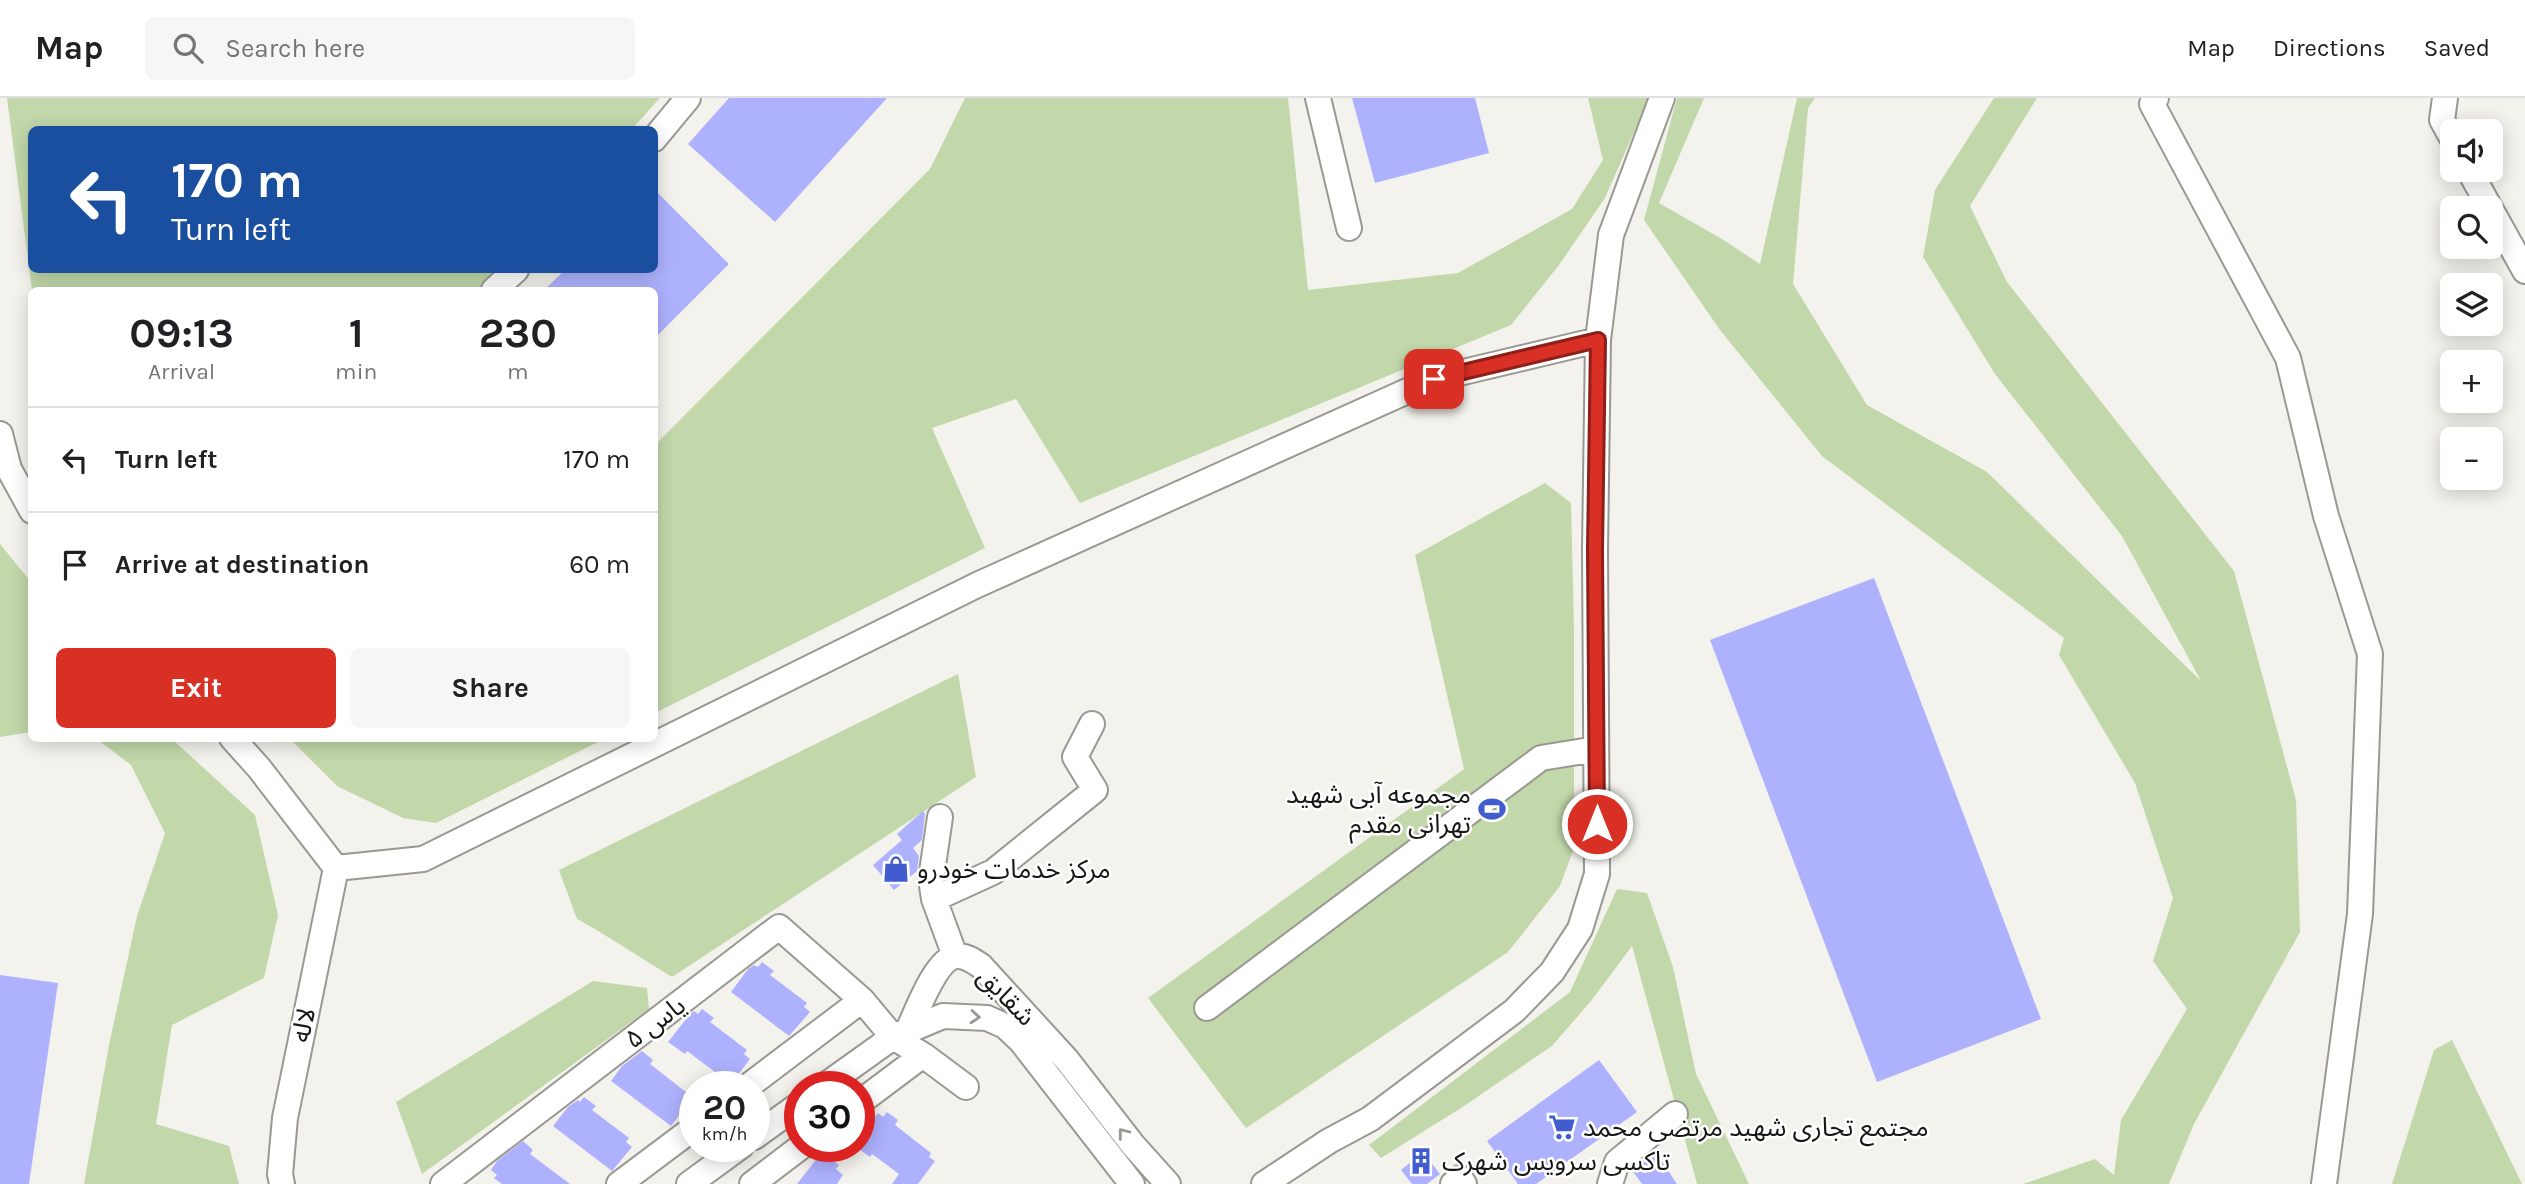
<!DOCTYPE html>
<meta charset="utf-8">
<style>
body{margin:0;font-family:Karla,"Noto Sans Arabic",sans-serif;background:#f6f6f6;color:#202124;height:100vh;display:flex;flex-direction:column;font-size:26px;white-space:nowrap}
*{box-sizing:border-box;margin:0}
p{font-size:23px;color:#757577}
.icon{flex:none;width:38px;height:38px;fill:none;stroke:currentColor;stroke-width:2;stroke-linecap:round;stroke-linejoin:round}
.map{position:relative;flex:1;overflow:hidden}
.side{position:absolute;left:28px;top:189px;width:630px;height:455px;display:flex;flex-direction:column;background:#fff;border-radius:10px;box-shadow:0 4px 18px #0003}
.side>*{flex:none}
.top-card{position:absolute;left:28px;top:28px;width:630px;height:147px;border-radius:10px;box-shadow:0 4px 18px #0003;background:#1a4fa0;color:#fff;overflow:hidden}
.tools{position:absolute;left:2440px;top:21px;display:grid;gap:14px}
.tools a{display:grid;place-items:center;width:63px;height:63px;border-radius:10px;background:#fff;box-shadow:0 4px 18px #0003;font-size:35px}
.speed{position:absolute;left:679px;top:973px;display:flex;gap:14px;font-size:35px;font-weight:700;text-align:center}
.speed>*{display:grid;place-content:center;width:91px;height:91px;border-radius:50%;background:#fff;box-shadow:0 4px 18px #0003;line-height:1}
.speed small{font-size:18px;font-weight:400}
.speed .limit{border:10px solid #d22;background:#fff;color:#111}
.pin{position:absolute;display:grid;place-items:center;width:60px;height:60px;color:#fff;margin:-30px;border-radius:14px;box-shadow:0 4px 10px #0006}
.me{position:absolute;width:77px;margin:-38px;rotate:0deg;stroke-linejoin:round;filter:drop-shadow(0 0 5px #0008)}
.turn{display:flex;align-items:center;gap:24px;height:147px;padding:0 28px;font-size:32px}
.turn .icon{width:91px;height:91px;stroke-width:2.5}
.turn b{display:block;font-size:49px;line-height:60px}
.eta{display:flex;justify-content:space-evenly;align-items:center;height:119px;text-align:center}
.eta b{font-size:42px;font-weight:700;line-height:49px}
.action{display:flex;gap:14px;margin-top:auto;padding:14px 28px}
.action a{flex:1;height:80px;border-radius:10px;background:#d93025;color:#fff;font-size:28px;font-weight:700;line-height:80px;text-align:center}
.action a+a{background:#f6f6f6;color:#202124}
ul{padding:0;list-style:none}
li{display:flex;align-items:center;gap:21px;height:105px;padding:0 28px;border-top:2px solid #e0e0e0}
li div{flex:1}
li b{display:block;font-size:26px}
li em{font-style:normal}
header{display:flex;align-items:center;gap:42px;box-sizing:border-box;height:98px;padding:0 35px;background:#fff;border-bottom:2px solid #e0e0e0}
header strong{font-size:33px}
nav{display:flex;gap:38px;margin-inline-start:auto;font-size:24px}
.search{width:490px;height:63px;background:#f6f6f6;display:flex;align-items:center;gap:18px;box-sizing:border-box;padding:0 24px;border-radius:10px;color:#757577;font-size:26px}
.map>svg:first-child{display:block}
.green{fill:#c2d8aa}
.building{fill:#aeb2fe}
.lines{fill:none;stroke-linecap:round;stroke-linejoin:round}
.minor-casing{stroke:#999892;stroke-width:28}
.minor{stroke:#fff;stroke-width:24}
.oneway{stroke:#979796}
.route-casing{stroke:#8d1f18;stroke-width:18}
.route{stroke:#d93025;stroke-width:12}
.labels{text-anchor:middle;stroke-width:5;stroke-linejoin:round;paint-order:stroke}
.poi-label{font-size:26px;fill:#171715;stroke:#fff;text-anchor:start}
.street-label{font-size:26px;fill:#171715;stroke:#fff}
</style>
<header>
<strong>Map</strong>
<div class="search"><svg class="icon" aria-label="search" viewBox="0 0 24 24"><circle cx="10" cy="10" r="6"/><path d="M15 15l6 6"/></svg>Search here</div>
<nav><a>Map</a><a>Directions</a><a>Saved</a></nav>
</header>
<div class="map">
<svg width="2525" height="1086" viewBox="0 0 2525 1086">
<rect width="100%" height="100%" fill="#f3f2ec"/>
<path class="green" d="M7,0h653l-28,31 -600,1v140h471l-24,20h-447z
M965,0h323l20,192 150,-17 114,-64 31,-49 -15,-62h61l-44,100 -46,67 -48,60 -431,178 -64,-104 -84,29 53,120 -330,165v-268l275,-276z
M1677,0h27l-45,105 63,36 38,25 37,-166h18l-7,10 -15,176 74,121 120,67 214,209 -79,-145 -127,-162 -72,-117 12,-67 59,-92h43l-67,108 37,76 227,289 62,229 4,132 -106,192 -25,60h-146l72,-25 19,16 7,-55 66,-111 -34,-48 20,-63 -38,-115 -76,-128 5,-17 -242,-182 -102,-126 -76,-110z
M1545,385l26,20 3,124v221l-14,38 -52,66 -262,176 -98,-130 316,-229 -49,-214z
M0,446l31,38v150l-31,5z
M958,576l18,103 -304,200 -77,-48 -18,-10 -18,-49z
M97,641h75l83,76 23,100 -14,63 -92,47 -16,99 73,22 10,38h-155l25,-139 28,-129 28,-83 -34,-68z
M290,641h314l-168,84 -33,-5 -66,-32z
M1617,791l30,4 26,74 23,107 53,110h-52l-65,-238 -41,55 -39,45 -91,62 -80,50 -12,-13 201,-153z
M593,883l54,7 2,21 -227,165 -26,-72z
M2452,942l70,144h-130l42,-134z"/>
<path class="building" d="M729,0h158l-112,124 -87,-78z
M1352,0h123l14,55 -114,30z
M654,91l75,75 -75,75v-49h-110l21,-20h89z
M1874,480l167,441 -164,63 -167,-442z
M923,713l2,3 -3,26 -9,8 6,8 -2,15 -23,19 -21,-25 29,-25 -5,-6z
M762,864l12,9 -4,4 37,28 -3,4 6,5 -21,24 -58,-44 17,-23 6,-4 4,2z
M0,877l58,8 -29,201h-29z
M702,911l12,9 -4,4 37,28 -3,4 6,5 -19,25 -44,-33 -2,3 -17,-12 22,-28 4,-3 4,3z
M642,953l11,9 -3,4 36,28 -3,4 7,5 -19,25 -60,-45 11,-15z
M1599,962l38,52 -101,72h-18l-31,-43z
M584,999l12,9 -4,4 37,28 -3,4 6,5 -20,24 -59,-45 15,-19 10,-7 2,2z
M887,1014l11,8 -3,5 36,28 -2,4 6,4 -17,23h-26l7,-10 -27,-20 -2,3 -11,-8v-12l19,-24 5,4z
M523,1043l10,9 -3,4 40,30h-68l-8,-6 3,-3 -6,-5 6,-9z
M1655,1053l22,33h-35l-11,-15z
M1423,1054l17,22 -13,10h-15l-11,-14z
M827,1058l12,9 -3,4 7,6 -6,9h-40l21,-27 5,4z"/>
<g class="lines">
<defs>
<path id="minor" d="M1318,0l31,130
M2156,0l-4,6 136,254 38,158 44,138 -10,260 -36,270
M2445,0l-3,22 10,18
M654,41l34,-41
M2469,72l56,101
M494,192l22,-20
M0,336l9,35 23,42
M232,640l27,30 77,100
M940,719l-9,62 3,20 21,57
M336,770l87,-9 554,-274 457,-206 164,-39
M934,801l59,-27 102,-82 -20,-33 17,-33
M1207,910l334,-250 55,-9
M909,930c8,-17 27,-69 47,-72 9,-1 18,5 25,10l86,94 66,85 35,39
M747,989l115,-87
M823,989l70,-50 50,-21 44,2 18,8 16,15 111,143
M859,1005l64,-48 43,32
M754,1039l46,-33
M282,1086l-2,-10 5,-56 51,-250
M443,1086l336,-257 83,73 31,37 30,18
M619,1086l76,-57
M689,1086l52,-38
M752,1086l50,-38
M1264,1086l65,-43 41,-22 144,-108 38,-39 28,-43 17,-55 -2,-324 3,-210 13,-105 51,-137
M1453,1086l7,-6 4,6
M1610,1086l7,-22 58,-48"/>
</defs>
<use href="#minor" class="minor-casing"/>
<use href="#minor" class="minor"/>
</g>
<defs><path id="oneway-chevron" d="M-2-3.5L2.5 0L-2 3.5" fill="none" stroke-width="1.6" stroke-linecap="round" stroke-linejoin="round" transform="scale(1.75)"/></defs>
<g class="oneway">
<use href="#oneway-chevron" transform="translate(975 919) rotate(5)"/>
<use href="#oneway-chevron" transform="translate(1123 1035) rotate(-128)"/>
</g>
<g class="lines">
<defs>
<path id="route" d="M1434,281l164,-39 -3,210 2,274"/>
</defs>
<use href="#route" class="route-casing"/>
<use href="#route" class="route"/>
</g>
<defs>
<symbol id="stadium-bare" viewBox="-9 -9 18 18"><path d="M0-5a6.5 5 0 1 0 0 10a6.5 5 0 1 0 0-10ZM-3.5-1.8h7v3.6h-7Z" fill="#405cce" stroke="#fff" stroke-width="2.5" paint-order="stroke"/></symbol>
<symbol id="shop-bare" viewBox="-9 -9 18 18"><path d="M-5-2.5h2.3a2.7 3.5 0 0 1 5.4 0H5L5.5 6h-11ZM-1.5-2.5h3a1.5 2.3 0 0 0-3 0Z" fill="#405cce" stroke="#fff" stroke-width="2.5" paint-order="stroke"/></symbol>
<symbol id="supermarket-bare" viewBox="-9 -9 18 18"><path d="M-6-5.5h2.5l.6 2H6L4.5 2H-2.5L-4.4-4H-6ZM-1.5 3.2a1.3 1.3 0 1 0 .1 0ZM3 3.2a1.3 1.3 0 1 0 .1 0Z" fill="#405cce" stroke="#fff" stroke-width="2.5" paint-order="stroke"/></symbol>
<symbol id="building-bare" viewBox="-9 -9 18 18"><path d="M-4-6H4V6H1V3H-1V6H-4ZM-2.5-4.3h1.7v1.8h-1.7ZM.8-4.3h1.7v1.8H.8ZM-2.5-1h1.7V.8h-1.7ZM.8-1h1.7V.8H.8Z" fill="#405cce" stroke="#fff" stroke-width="2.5" paint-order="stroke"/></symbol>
</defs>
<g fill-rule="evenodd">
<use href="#stadium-bare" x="1473" y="692" width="38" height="38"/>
<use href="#shop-bare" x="877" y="752" width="38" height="38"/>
<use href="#supermarket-bare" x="1543" y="1010" width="38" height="38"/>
<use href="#building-bare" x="1402" y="1044" width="38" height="38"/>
</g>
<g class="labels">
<g class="poi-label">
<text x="1471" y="705" text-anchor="end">مجموعه آبی شهید<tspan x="1471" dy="30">تهرانی مقدم</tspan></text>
<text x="917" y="780">مرکز خدمات خودرو</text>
<text x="1583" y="1038">مجتمع تجاری شهید مرتضی محمد</text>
<text x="1442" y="1072">تاکسی سرویس شهرک</text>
</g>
<g class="street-label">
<text transform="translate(1007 898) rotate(46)" y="9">شقایق</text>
<text transform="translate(655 924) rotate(-37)" y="9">یاس ۵</text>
<text transform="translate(303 927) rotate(-78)" y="9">لاله</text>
</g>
</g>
</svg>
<div class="tools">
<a><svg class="icon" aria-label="sound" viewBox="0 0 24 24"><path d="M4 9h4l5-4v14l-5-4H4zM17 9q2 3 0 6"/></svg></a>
<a><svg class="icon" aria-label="search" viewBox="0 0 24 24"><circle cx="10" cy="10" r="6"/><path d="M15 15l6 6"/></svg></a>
<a><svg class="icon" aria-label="layers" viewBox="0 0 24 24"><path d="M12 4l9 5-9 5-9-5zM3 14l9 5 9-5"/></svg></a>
<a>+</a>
<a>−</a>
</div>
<div class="speed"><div>20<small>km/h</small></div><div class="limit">30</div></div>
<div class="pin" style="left:1434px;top:281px;background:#d93025"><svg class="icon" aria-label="arrive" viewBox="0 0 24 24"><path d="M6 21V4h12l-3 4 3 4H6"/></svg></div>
<svg class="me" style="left:1597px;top:726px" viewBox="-20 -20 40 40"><circle r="17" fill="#d93025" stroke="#fff" stroke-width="3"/><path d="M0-11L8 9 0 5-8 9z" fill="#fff"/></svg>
<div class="top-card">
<div class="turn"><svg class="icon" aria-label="left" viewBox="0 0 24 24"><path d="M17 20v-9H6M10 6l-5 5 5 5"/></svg><div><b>170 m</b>Turn left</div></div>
</div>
<section class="side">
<div class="eta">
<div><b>09:13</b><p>Arrival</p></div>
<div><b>1</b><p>min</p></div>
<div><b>230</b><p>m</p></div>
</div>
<ul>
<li><svg class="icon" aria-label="left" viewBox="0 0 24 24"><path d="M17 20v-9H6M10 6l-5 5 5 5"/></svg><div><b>Turn left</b></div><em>170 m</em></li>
<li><svg class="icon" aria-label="arrive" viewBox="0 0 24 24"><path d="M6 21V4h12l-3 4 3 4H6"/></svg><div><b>Arrive at destination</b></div><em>60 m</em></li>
</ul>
<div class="action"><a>Exit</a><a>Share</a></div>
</section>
</div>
